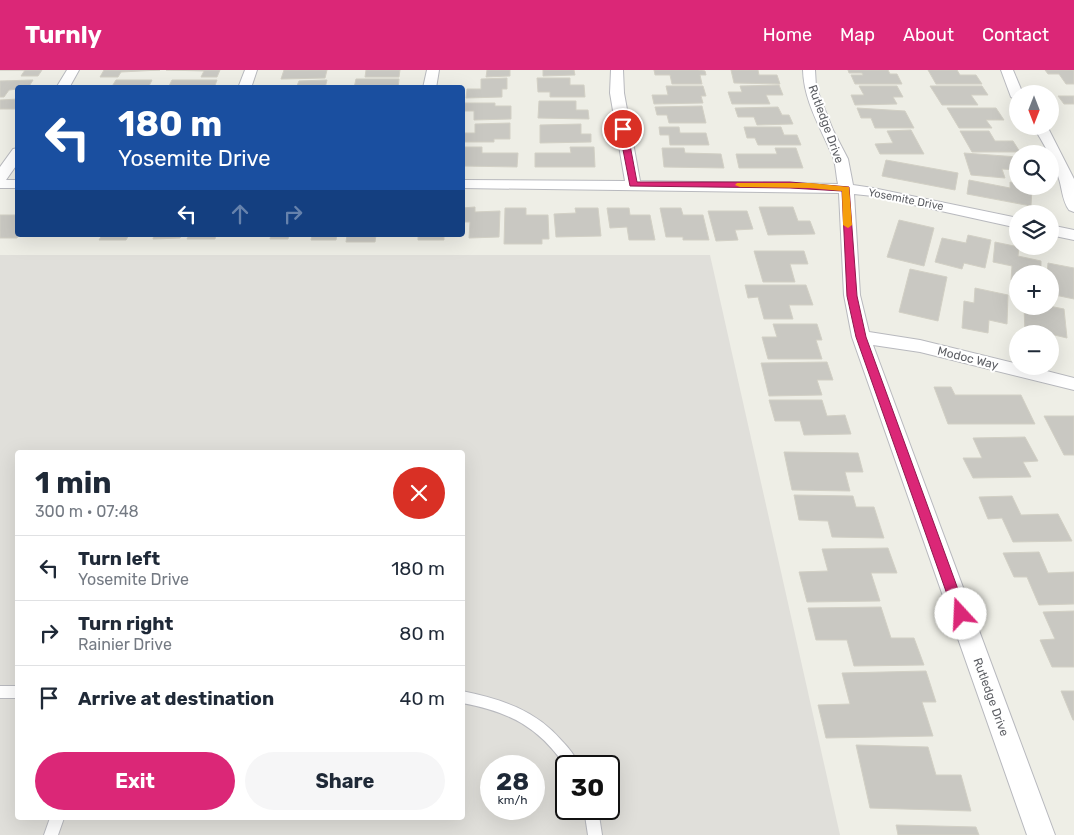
<!DOCTYPE html>
<meta charset="utf-8">
<style>
body{margin:0;font-family:Rubik,sans-serif;background:#f6f6f7;color:#1f2937;height:100vh;display:flex;flex-direction:column;font-size:19px;white-space:nowrap}
*{box-sizing:border-box;margin:0}
p{font-size:16px;color:#747a83}
.icon{flex:none;width:28px;height:28px;fill:none;stroke:currentColor;stroke-width:2;stroke-linecap:round;stroke-linejoin:round}
.map{position:relative;flex:1;overflow:hidden}
.side{position:absolute;left:15px;top:380px;width:450px;height:370px;display:flex;flex-direction:column;background:#fff;border-radius:5px;box-shadow:0 5px 20px #0002}
.side>*{flex:none}
.hud{position:absolute;left:15px;top:15px;width:450px;height:152px;border-radius:5px;box-shadow:0 5px 20px #0002;background:#1a4fa0;color:#fff;overflow:hidden}
.needle{width:32px;rotate:180deg}
.buttons{position:absolute;left:1009px;top:15px;display:grid;gap:10px}
.buttons a{display:grid;place-items:center;width:50px;height:50px;border-radius:50%;background:#fff;box-shadow:0 5px 20px #0002;font-size:25px}
.speed{position:absolute;left:480px;top:685px;display:flex;gap:10px;font-size:25px;font-weight:700;text-align:center}
.speed>*{display:grid;place-content:center;width:65px;height:65px;border-radius:50%;background:#fff;box-shadow:0 5px 20px #0002;line-height:1}
.speed small{font-size:12px;font-weight:400}
.speed .limit{border:2px solid #111;border-radius:8px;background:#fff;color:#111}
.pin{position:absolute;display:grid;place-items:center;width:42px;height:42px;color:#fff;margin:-21px;border:2px solid #fff;border-radius:50%;box-shadow:0 1px 5px #0007}
.me{position:absolute;width:55px;margin:-28px;rotate:340deg;stroke-linejoin:round;filter:drop-shadow(0 0 4px #0008)}
.turn{display:flex;align-items:center;gap:18px;height:105px;padding:0 20px;font-size:22px}
.turn .icon{width:65px;height:65px;stroke-width:2.5}
.turn b{display:block;font-size:35px;line-height:42px}
.lanes{display:flex;align-items:center;height:48px;padding:0 20px;background:#0003;justify-content:center;gap:25px;direction:ltr}
.lanes .off{opacity:.35}
.round{display:grid;place-items:center;flex:none;width:52px;height:52px;border-radius:26px;background:#f6f6f7}
.head{display:flex;align-items:center;justify-content:space-between;height:85px;padding:0 20px}
h1{font-size:30px;font-weight:700;line-height:38px}
.cta{display:flex;gap:10px;margin-top:auto;padding:10px 20px}
.cta a{flex:1;height:58px;border-radius:30px;background:#db2777;color:#fff;font-size:20px;font-weight:700;line-height:58px;text-align:center}
.cta a+a{background:#f6f6f7;color:#1f2937}
ul{padding:0;list-style:none}
li{display:flex;align-items:center;gap:15px;height:65px;padding:0 20px;border-top:1px solid #e0e1e3}
li div{flex:1}
li b{display:block;font-size:19px}
li em{font-style:normal}
header{display:flex;align-items:center;gap:30px;box-sizing:border-box;height:70px;padding:0 25px;background:#db2777;color:#fff}
header strong{font-size:24px}
nav{display:flex;gap:28px;margin-inline-start:auto;font-size:18px}
.map>svg:first-child{display:block}
.industrial{fill:#e0dfda;fill-rule:evenodd}
.building{fill:#c9c8c2;stroke:#d2d0c5}
.lines{fill:none;stroke-linecap:round;stroke-linejoin:round}
.lane-casing{stroke:#b8b9be;stroke-width:2}
.street-casing{stroke:#b8b9be;stroke-width:2}
.lane{fill:#fff;fill-rule:evenodd}
.street{fill:#fff;fill-rule:evenodd}
.route{fill:#db2777;stroke:#8e194d}
.slow{fill:#f59e0b}
.labels{text-anchor:middle;stroke-width:4;stroke-linejoin:round;paint-order:stroke}
.far-street-label{font-size:11px;fill:#5d5f64;stroke:#fff}
.street-label{font-size:12px;fill:#5d5f64;stroke:#fff}
</style>
<header>
<strong>Turnly</strong>
<nav><a>Home</a><a>Map</a><a>About</a><a>Contact</a></nav>
</header>
<div class="map">
<svg width="1074" height="765" viewBox="0 0 1074 765">
<rect width="100%" height="100%" fill="#eeeee6"/>
<path class="industrial" d="M0,185h710l130,580h-840zM18,382h444v366h-444zM491,696h43v43h-43zM566,696h43v43h-43z"/>
<path class="building" d="M0,0h42l-4,6h-17l4,-6z
M104,0h56l-39,2 -3,5h-18z
M166,0h54l-3,7h-16l3,-6z
M284,0h43l-2,8 -44,1z
M366,0h34l-1,7h-34z
M487,0h23v6l-24,1z
M543,0h31l1,5 -32,1z
M654,0h44l7,1 1,4h-6l2,9h-30l-2,-9h-15z
M731,0h27l1,5h18l3,9 -46,-1z
M848,0h40l2,4h7l5,10h-47l-4,-9h12l-1,-2h-13z
M928,0h29l3,5h16l6,9h-46z
M1045,0h29v14h-8l-7,-10h-11z
M507,8v11h-5v8l-36,1 1,-9h14v-10z
M537,8h33v7h14l1,12h-35v-5h-12z
M356,9h43l-1,9h-44z
M33,10l-5,8 -19,2 -5,7h-4v-16z
M116,10h36l-4,8h-37z
M172,10h45l-3,8h-55l1,-2h9z
M327,10l-2,8h-29l3,-7z
M779,15l4,10h-17l4,9h-38l-4,-12h14l-2,-6z
M666,16h37l3,10h-5l2,7 -49,1 -2,-9h16z
M859,16h38l6,11h-10l4,7 -42,1 -4,-10h13z
M930,16h52l6,9h-17l7,10h-36z
M1058,26h16v8h-10z
M18,29v6l-3,4h-15v-9z
M539,31h37v9h12l1,9 -51,-1z
M465,33h30v3h16v13l-37,1v-9h-10z
M702,36l4,17h-37l-2,-8h-10l-2,-8z
M778,37l4,8h7l4,9 -36,1 -3,-8h-16l-3,-9z
M857,38l48,3 9,17h-39l-4,-10h-10z
M947,38h49l8,12h-18l6,8h-33z
M510,53v16h-16v3h-32v-9h13v-9z
M581,54v10h10v8l-51,1v-18z
M659,57h20l1,6h26l3,12h-39l-1,-10h-9z
M744,57h37l3,8h13l4,10h-43l-3,-7h-8z
M911,60l13,24h-44l-5,-10 18,-1 -6,-12z
M960,61h29l6,10h18l7,11h-48z
M462,77h20v6h36l-1,14 -55,-1z
M570,77h24l1,20h-60v-14h36z
M662,78h22l1,5 36,1 3,14 -60,-1z
M775,78h21l7,20h-64l-3,-14h41z
M964,83l54,4v13l-16,-1 3,9 -34,-3z
M886,90l72,13 -3,17 -73,-14z
M969,110l41,8v-6l8,2v2l14,1 -1,19 -64,-12z
M475,137v5l25,-1 -1,26 -30,1 1,-16h-8v-14z
M759,137h34l5,14h12l5,13 -47,1z
M505,138h21v7h22l1,24h-7v5h-38z
M575,138h23l3,28 -45,1 -2,-23 22,-1z
M607,138h22l1,7h20l5,25h-26l-2,-13 -17,1z
M660,138h21l2,7h20l6,25h-26v-3h-17z
M18,141v24h1l-2,3h-17v-23h15z
M708,141h39l6,18 -18,1 3,10 -22,1z
M899,150l35,8 -10,38 -37,-9z
M102,165h27l-3,5h-27z
M154,165h28l-2,3 -27,1z
M189,165h27l-1,4h-28z
M271,165h18l-1,4h-18z
M312,165h25l-1,5h-25z
M347,165h29l-1,7h-29z
M418,165h26v5h-26z
M968,165l23,5 -6,28 -21,-5 -2,6 -27,-7 7,-24 24,5z
M995,172l24,5 -1,9 23,5v13h-23v8l-7,-2 1,-14 -19,-4z
M754,181h50l4,13h-18l5,18h-32z
M1048,193l26,5v31l-24,-5v-20h-3z
M910,199l37,8 -9,44 -39,-9z
M745,215h61l7,20h-24l4,14h-29l-6,-22 -10,1z
M975,218l33,7 -1,29 -18,-4 -1,13 -26,-5 2,-27 10,2z
M1024,236h25l15,3 3,29 -17,-4h-25z
M773,254h44l5,16h-6l6,19h-54l-6,-22h15z
M827,292l6,18h-16l5,15 -53,1 -8,-33z
M934,317h17l4,8h66l14,29h-87z
M769,330h53l5,16 18,-1 6,19 -47,1 -4,-14h-25z
M1044,346h30v39h-10z
M1025,367l13,24 -15,1 8,15 -58,1 -10,-20h19l-9,-20z
M784,382l74,1 5,19h-18l5,19 -58,-1z
M794,425l59,1 3,11h18l10,31 -52,-1 -4,-16 -29,-1z
M1012,426l9,19 37,-1 14,27 -59,1 -11,-24 -14,1 -9,-22z
M888,478l9,25h-26l9,28 -73,1 -8,-30 29,-1 -6,-22z
M1039,482l9,21 26,-1v32l-35,1 -12,-28h-13l-11,-24z
M881,537l10,31h23l10,27 -70,1 -7,-26h-31l-8,-32z
M1074,541v56h-22l-12,-27 15,-1 -12,-27z
M926,601l10,31h-14l11,34 -107,2 -8,-33 32,-1 -8,-31z
M1061,621h13v29h-1z
M856,675l72,2 8,28h25l10,36 -101,-3z
M896,755l80,2 3,8h-81z"/>
<g class="lines">
<defs>
<path id="lane" d="M0,616h18v12h-18z
M462,621c39,8 74,19 100,50 7,7 14,16 17,25l-13,1c-27,-40 -56,-55 -104,-64z
M584,739h14l4,26h-14z
M50,748h14l-6,17h-14z"/>
<path id="street" d="M67,0h12l-10,18h-13z
M245,0h12l-6,18h-13z
M427,0h12l-3,18h-13z
M611,0h12l1,23 16,88 198,3c-2,-9 -2,-19 -5,-27 -12,-29 -29,-55 -30,-87h12l1,17 17,43 15,29 5,26 20,3 145,30v10l-145,-32 -19,-2 6,101 9,37 51,8 98,24v2h9l47,12v12l-154,-38 -47,-7 182,490h-28l-175,-498 -8,-42 -5,-102 -377,-5v-8l163,1 -15,-88z
M1001,0h12l10,24h-5v7l-7,-4z
M1033,56h14l27,53v33l-5,-2c-7,-9 -7,-24 -11,-34 -6,-19 -15,-33 -25,-50z
M18,78v15l-12,17h12v8h-18v-21l13,-18z
M1050,155l24,5v10l-24,-5z"/>
</defs>
<use href="#lane" class="lane-casing"/>
<use href="#street" class="street-casing"/>
<use href="#lane" class="lane"/>
<use href="#street" class="street"/>
</g>
<path class="route" d="M623,57l4,2 10,53h153l59,5 8,109 9,41 101,277 -1,3 -5,2 -5,-2 -2,-3 -98,-277 -9,-41 -5,-105 -52,-3 -160,-2 -11,-57z"/>
<path class="slow" d="M737,113h73l39,4 3,38 -4,3 -5,-3 -1,-34 -32,-3 -70,-1 -5,-2z"/>
<g class="labels">
<g class="far-street-label">
<text transform="translate(906 129) rotate(11)" y="4">Yosemite Drive</text>
</g>
<g class="street-label">
<text transform="translate(826 54) rotate(70)" y="4">Rutledge Drive</text>
<text transform="translate(968 288) rotate(14)" y="4">Modoc Way</text>
<text transform="translate(991 627) rotate(70)" y="4">Rutledge Drive</text>
</g>
</g>
</svg>
<div class="buttons">
<a><svg class="needle" viewBox="-14 -14 28 28"><path d="M0-13l5 13h-10z" fill="#e53935"/><path d="M0 13l5-13h-10z" fill="#747a83"/></svg></a>
<a><svg class="icon" aria-label="search" viewBox="0 0 24 24"><circle cx="10" cy="10" r="6"/><path d="M15 15l6 6"/></svg></a>
<a><svg class="icon" aria-label="layers" viewBox="0 0 24 24"><path d="M12 4l9 5-9 5-9-5zM3 14l9 5 9-5"/></svg></a>
<a>+</a>
<a>−</a>
</div>
<div class="speed"><div>28<small>km/h</small></div><div class="limit">30</div></div>
<div class="pin" style="left:623px;top:59px;background:#d93025"><svg class="icon" aria-label="arrive" viewBox="0 0 24 24"><path d="M6 21V4h12l-3 4 3 4H6"/></svg></div>
<svg class="me" style="left:961px;top:544px" viewBox="-20 -20 40 40"><circle r="19" fill="#fff"/><path d="M0-13L10 11 0 6-10 11z" fill="#db2777"/></svg>
<div class="hud">
<div class="turn"><svg class="icon" aria-label="left" viewBox="0 0 24 24"><path d="M17 20v-9H6M10 6l-5 5 5 5"/></svg><div><b>180 m</b>Yosemite Drive</div></div>
<div class="lanes"><svg class="icon" aria-label="left" viewBox="0 0 24 24"><path d="M17 20v-9H6M10 6l-5 5 5 5"/></svg><svg class="icon off" aria-label="ahead" viewBox="0 0 24 24"><path d="M12 20V5M6 11l6-6 6 6"/></svg><svg class="icon off" aria-label="right" viewBox="0 0 24 24"><path d="M7 20v-9h11M14 6l5 5-5 5"/></svg></div>
</div>
<section class="side">
<div class="head"><div><h1>1 min</h1><p>300 m · 07:48</p></div><a class="round" style="background:#d93025;color:#fff"><svg class="icon" aria-label="close" viewBox="0 0 24 24"><path d="M6 6l12 12M18 6L6 18"/></svg></a></div>
<ul>
<li><svg class="icon" aria-label="left" viewBox="0 0 24 24"><path d="M17 20v-9H6M10 6l-5 5 5 5"/></svg><div><b>Turn left</b><p>Yosemite Drive</p></div><em>180 m</em></li>
<li><svg class="icon" aria-label="right" viewBox="0 0 24 24"><path d="M7 20v-9h11M14 6l5 5-5 5"/></svg><div><b>Turn right</b><p>Rainier Drive</p></div><em>80 m</em></li>
<li><svg class="icon" aria-label="arrive" viewBox="0 0 24 24"><path d="M6 21V4h12l-3 4 3 4H6"/></svg><div><b>Arrive at destination</b></div><em>40 m</em></li>
</ul>
<div class="cta"><a>Exit</a><a>Share</a></div>
</section>
</div>
